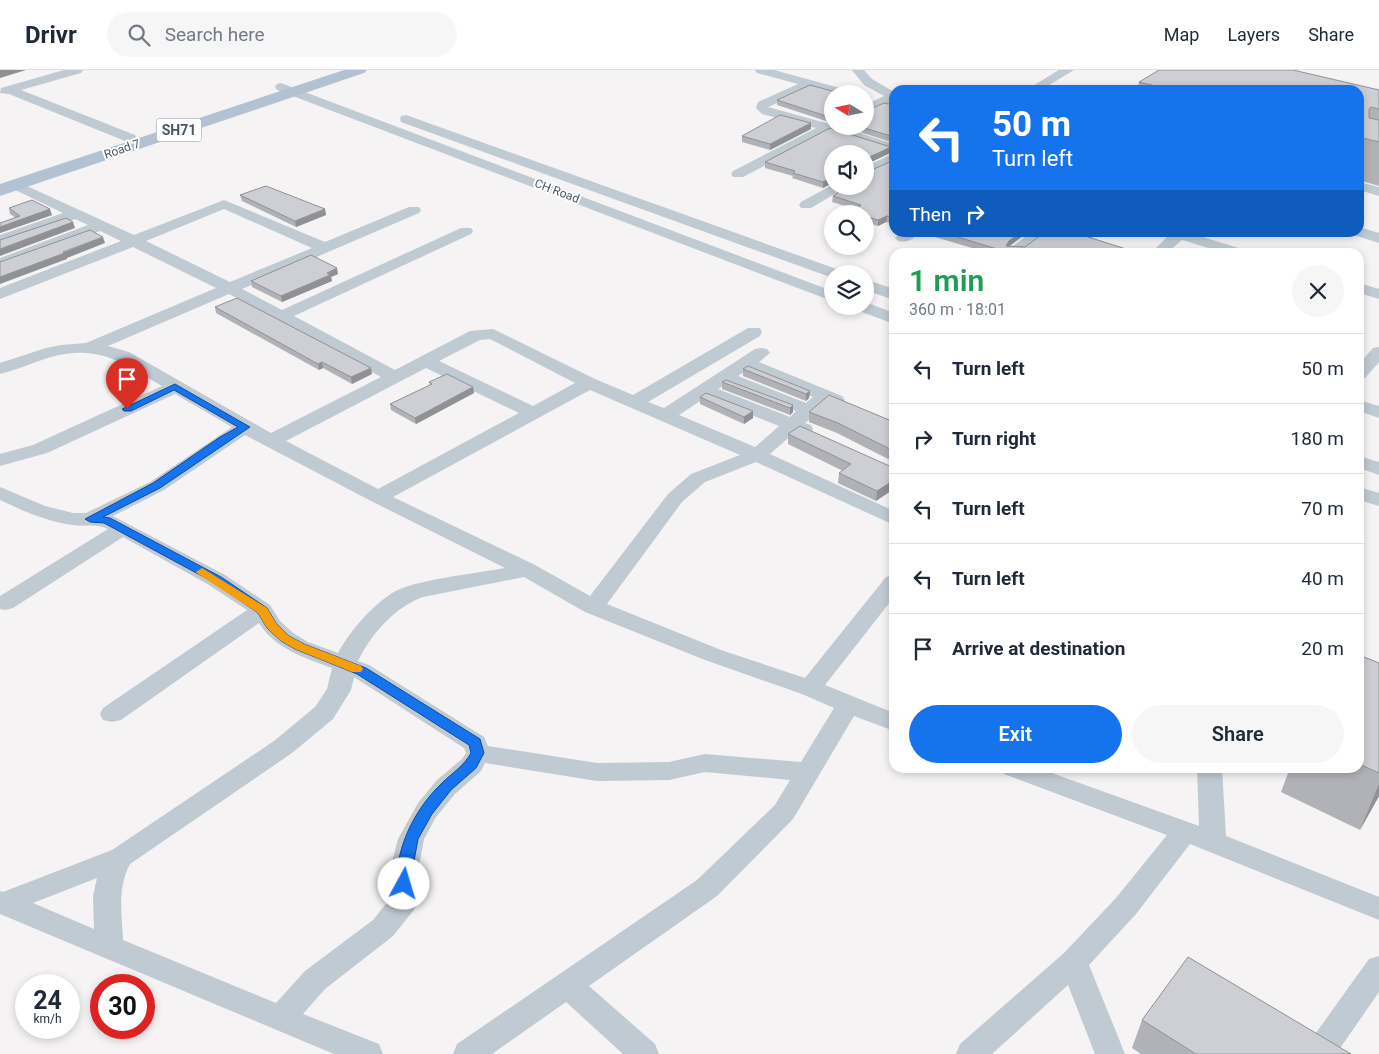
<!DOCTYPE html>
<meta charset="utf-8">
<style>
body{margin:0;font-family:Roboto,sans-serif;background:#f6f6f7;color:#1f2937;height:100vh;display:flex;flex-direction:column;font-size:19px;white-space:nowrap}
*{box-sizing:border-box;margin:0}
p{font-size:16px;color:#747a83}
.icon{flex:none;width:28px;height:28px;fill:none;stroke:currentColor;stroke-width:2;stroke-linecap:round;stroke-linejoin:round}
.map{position:relative;flex:1;overflow:hidden}
.drawer{position:absolute;left:889px;top:178px;width:475px;height:525px;display:flex;flex-direction:column;background:#fff;border-radius:15px;box-shadow:0 2px 8px #0003}
.drawer>*{flex:none}
.hud{position:absolute;left:889px;top:15px;width:475px;height:152px;border-radius:15px;box-shadow:0 2px 8px #0003;background:#1573ed;color:#fff;overflow:hidden}
.needle{width:32px;rotate:280deg}
.fabs{position:absolute;left:824px;top:15px;display:grid;gap:10px}
.fabs a{display:grid;place-items:center;width:50px;height:50px;border-radius:50%;background:#fff;box-shadow:0 2px 8px #0003;font-size:25px}
.speed{position:absolute;left:15px;top:904px;display:flex;gap:10px;font-size:25px;font-weight:700;text-align:center}
.speed>*{display:grid;place-content:center;width:65px;height:65px;border-radius:50%;background:#fff;box-shadow:0 2px 8px #0003;line-height:1}
.speed small{font-size:12px;font-weight:400}
.speed .limit{border:8px solid #d22;background:#fff;color:#111}
.pin{position:absolute;display:grid;place-items:center;width:42px;height:42px;color:#fff;margin:-51px -21px;border-radius:50% 50% 50% 0;rotate:-45deg;box-shadow:0 0 5px #0007}
.pin .icon{rotate:45deg}
.me{position:absolute;width:55px;margin:-28px;rotate:6deg;stroke-linejoin:round;filter:drop-shadow(0 0 4px #0008)}
.turn{display:flex;align-items:center;gap:18px;height:105px;padding:0 20px;font-size:22px}
.turn .icon{width:65px;height:65px;stroke-width:2.5}
.turn b{display:block;font-size:35px;line-height:42px}
.then{display:flex;align-items:center;height:48px;padding:0 20px;background:#0003;gap:10px;font-size:19px}
.round{display:grid;place-items:center;flex:none;width:52px;height:52px;border-radius:26px;background:#f6f6f7}
.overview{display:flex;align-items:center;justify-content:space-between;height:85px;padding:0 20px}
h1{font-size:30px;font-weight:600;line-height:38px;color:#1e9e55}
.button{display:flex;gap:10px;margin-top:auto;padding:10px 20px}
.button a{flex:1;height:58px;border-radius:30px;background:#1573ed;color:#fff;font-size:20px;font-weight:600;line-height:58px;text-align:center}
.button a+a{background:#f6f6f7;color:#1f2937}
ul{padding:0;list-style:none}
li{display:flex;align-items:center;gap:15px;height:70px;padding:0 20px;border-top:1px solid #e0e1e3}
li div{flex:1}
li b{display:block;font-size:19px}
li em{font-style:normal}
header{display:flex;align-items:center;gap:30px;box-sizing:border-box;height:70px;padding:0 25px;background:#fff;border-bottom:1px solid #e0e1e3}
header strong{font-size:24px}
nav{display:flex;gap:28px;margin-inline-start:auto;font-size:18px}
.search{width:350px;height:45px;background:#f6f6f7;display:flex;align-items:center;gap:12px;box-sizing:border-box;padding:0 18px;border-radius:28px;color:#747a83;font-size:19px}
.map>svg:first-child{display:block}
.lines{fill:none;stroke-linecap:round;stroke-linejoin:round}
.minor{fill:#c0cad2;fill-rule:evenodd}
.major{fill:#b2c2d2;fill-rule:evenodd}
.wall{fill:#b0b2b7}
.shaded-wall{fill:#909195}
.building{fill:#cdcfd5;stroke:#909195}
.route{fill:#1573ed;stroke:#0e4b9a}
.slow{fill:#f59e0b}
.labels{text-anchor:middle;stroke-width:4;stroke-linejoin:round;paint-order:stroke}
.far-street-label{font-size:12px;fill:#495661;stroke:#fff}
.shield{fill:#fff;stroke:#808990;stroke-width:1}
.shield-label{font-size:14px;font-weight:bold;fill:#495661}
</style>
<header>
<strong>Drivr</strong>
<div class="search"><svg class="icon" aria-label="search" viewBox="0 0 24 24"><circle cx="10" cy="10" r="6"/><path d="M15 15l6 6"/></svg>Search here</div>
<nav><a>Map</a><a>Layers</a><a>Share</a></nav>
</header>
<div class="map">
<svg width="1379" height="984" viewBox="0 0 1379 984">
<rect width="100%" height="100%" fill="#f5f3f3"/>
<g class="lines">
<path class="minor" d="M64,0h19l-2,3 -60,17 114,45 2,3 -2,3h-10l-116,-47 -9,-1 1,-5z
M755,0h19l77,21 2,3h-21l-22,-6 -42,19 58,16 6,-2v5h6l56,18v8l-65,-20 -86,45h-10l-2,-3 2,-3 83,-43 -54,-14 -6,-6 2,-6 40,-18 -41,-11z
M852,0h12l8,9 22,13v9l-29,13v-9l19,-9 -20,-11z
M1059,0h15l-33,20h-15z
M281,13l551,208v10l-555,-211 -2,-3 2,-3z
M406,45l436,156 2,3h-12v4l-2,-1 -429,-155 -1,-3 1,-3z
M894,83v10l-29,14v-10z
M16,111l118,54 90,-35 101,42 84,-35h10l2,3 -2,3 -177,76 40,21 179,-82h10l2,3 -2,3 -177,82 101,54 75,-39 23,-2 102,50 38,16 115,-67h12l2,4 -2,4 -112,66 16,6 91,-59 6,-1 6,1 3,4 -11,9 83,34 3,4 -3,4 -6,1 -8,-2 -23,20 6,2 2,4 -2,4 -7,2 -9,-3 -25,22 124,57v14l-138,-63 -51,20 -23,20 -75,102 114,46 84,28 81,-101 8,-2v22l-69,88 69,28v18l-40,-15 -61,103 -76,77 -128,90 66,58 4,10h-36l-57,-52 -74,52h-39l4,-10 240,-164 78,-75 15,-25 -85,-8 -36,8 -72,1 -112,-18 -4,8 -26,23 -19,23 -12,22 -5,27 -2,37 -4,8 -20,25 -68,53 -22,25 76,30 4,10h-49l-334,-140v-23l3,1 109,-42 162,-109 41,-34 12,-18 5,-21c-27,-10 -57,-19 -73,-45l-138,97 -9,2 -9,-2 -3,-6 3,-6 144,-98 -38,-25 -86,-48 -110,71 -8,2 -5,-1v-13l108,-67c-11,-6 -23,-2 -35,-4 -25,-3 -50,-14 -73,-25v-13l45,19 28,7h13l64,-31 82,-55 -57,-33 -128,59 -47,13v-12l33,-9 129,-59c-39,-23 -63,-42 -111,-29 -17,5 -34,13 -51,17v-11l46,-15 15,-3 25,-2 130,-55 -83,-41 -133,52v-11l121,-47 -21,-10 -100,37v-10l88,-33 -13,-6 -75,26v-10l63,-22 -52,-25 -2,-3 2,-3zM224,139l88,39 -82,34 -84,-41zM229,224l152,83 -110,56 -142,-81 -21,-6zM490,269l85,44 -42,23 -94,-45 41,-21zM426,298l93,45 -141,76 -92,-48zM747,300l66,27 -7,6 -68,-27zM726,314l70,27 -6,6 -72,-28zM590,320l150,65 -49,19 -23,20 -78,102 -55,-31 -142,-68zM706,327l73,29 -24,21 -76,-32zM245,365l126,66 134,67c-26,5 -93,12 -113,25 -21,14 -42,38 -54,60l-30,-11 -15,-9 -13,-12 -10,-16 -45,-30 -112,-59 51,-26zM524,507l61,35 120,48 97,34 32,14 -33,54 -96,-8 -36,8 -72,1 -109,-17 -4,-9 -115,-72 -11,-4c13,-27 37,-54 65,-64zM354,607l110,71 2,5 -4,6 -25,21 -19,23 -20,36 -7,27 -2,34 -16,20 -68,51 -29,32 -153,-63c-1,-26 -6,-52 7,-76l162,-111 41,-34 18,-29zM97,808l-4,18 1,33 -61,-26z
M1359,112l20,5v9l-20,-6z
M832,115l16,1 -37,22h-10l-2,-3 2,-3z
M1359,157l20,6v10l-25,-8 -2,-3h7z
M901,162h18c-5,8 -13,11 -21,9l-3,-3z
M1032,162h18l-27,20h-16l2,-3z
M1162,162h25l55,17 3,3h-23l-40,-12 -14,12h-16l16,-16z
M865,209l29,10v11l-29,-10z
M1359,213l20,6v10l-20,-6z
M865,232l29,11v11l-40,-15 -2,-3h13z
M1379,277v15l-14,16 -6,1v-15l14,-16z
M1359,330l20,6v12l-20,-7z
M1359,386l20,6v13l-20,-7z
M1359,417l20,6v13l-20,-6z
M1000,698h38l161,58 -2,-58h25l4,68 153,61v23l-189,-76 -54,70 -47,51 36,89h-30l-27,-69 -76,69h-36l4,-10 104,-91 52,-55 51,-63 -163,-61z
M1379,886v36l-43,62h-32l4,-10 61,-85z"/>
<path class="major" d="M344,0h23l-3,3 -364,123v-12z"/>
</g>
<path class="wall" d="M1139,12l240,8v96l-20,-6v-90h-222z
M832,21l-6,30 -49,-16v-5z
M894,35v38l-53,-17h24z
M811,53v6l-41,21 -28,-8v-6z
M830,58l61,19 -1,6 -25,12v-11h-33v29l-9,5 -31,-10 1,-2 -28,-8v-6z
M894,90v64l-8,-2 -8,4 -13,-4v-8h-14v-2l4,-3 -23,-7 1,-6 7,-5v-4l25,-14z
M240,125l85,14 1,6 -30,12 -54,-26z
M9,138l43,7 -52,18v-10l16,-5 -6,-4z
M1028,162l-18,14 15,1 69,-14v3l-3,2 35,14h-140l-65,-19z
M338,204l-7,3 1,4 -50,21 -30,-15 -1,-6z
M215,237l157,67 -20,10 -29,-16 -4,2 -103,-57z
M743,299l67,22 -1,7 -3,3 -63,-25z
M429,312l44,5 1,6 -58,31 -25,-14 -1,-6 40,-19z
M722,312l71,23v7l-3,3 -68,-26z
M700,327l53,21 -9,6 -44,-20z
M809,342l85,10v40l-57,-29 -28,-11z
M788,364l106,34 -18,33 -38,-18 1,-10 4,-2 -55,-27z
M1359,585l20,8v133l-19,34 -79,-38 9,-24h69z
M1142,950l209,34h-210l-9,-6z"/>
<path class="shaded-wall" d="M0,0h26l-26,8z
M832,44v6l-6,1v-5z
M811,53v6l-41,21v-6z
M891,77l-1,6 -25,12v-6z
M832,107v6l-9,5v-6z
M50,139l2,6 -52,18v-6z
M325,139l1,6 -30,12 -1,-6z
M887,146l-1,6 -8,4v-6z
M73,152l2,6 -75,28v-7z
M1021,162h7l-20,15 -2,-1 3,-5z
M1091,162h4l-1,1v3l-10,6 1,-6z
M103,167l2,6 -38,15v1l-67,25v-7z
M337,198l1,6 -7,3 1,4 -50,21 -1,-6z
M322,292l1,6 -4,2 -1,-6z
M371,298l1,6 -20,10 -1,-7z
M473,317l1,6 -58,31 -1,-6z
M810,321l-1,7 -3,3v-7z
M793,335v7l-3,3v-7z
M753,341v7l-9,6v-7z
M894,410v9l-18,12 1,-10z
M1379,714v12l-19,34z"/>
<path class="building" d="M1159,0h134l86,20v19l-8,-2 -2,2v9l10,2v22l-20,-5v-47h-187l-33,-8z
M810,15l22,6h11l10,3h-21v20l-6,2 -49,-16z
M884,33l10,2v32l-36,-11h7v-15z
M780,45l31,8 -41,21 -28,-8z
M830,58l61,19 -26,12v-5h-33v23l-9,5 -30,-9 2,-2 -30,-9z
M894,90v57l-7,-1 -9,4 -13,-4v-2h-7l-7,-2 10,-7 -28,-9 11,-7 -4,-2 2,-1h23v-15v2z
M266,116l59,23 -30,12 -55,-26z
M32,130l18,9 -50,18v-4l20,-7 -11,-8z
M66,148l7,4 -73,27v-9z
M90,160l13,7 -40,15 2,1 -65,24v-15z
M941,162h80l-12,9 -3,5 19,1 20,-15h46l-6,4 41,13 -4,3h-46l-6,-2 -4,2h-59z
M311,185l26,13 -10,5 3,2 -49,21 -30,-15z
M237,228l134,70 -20,9 -29,-15 -4,2 -103,-57z
M748,296l62,25 -4,3 -63,-25z
M447,304l26,13 -58,31 -25,-14 42,-20 -3,-2z
M726,310l67,25 -3,3 -68,-26z
M706,323l47,18 -9,6 -44,-20z
M829,325l65,27v29l-56,-28 -29,-11z
M800,356l94,42v12l-17,11 -38,-18 12,-9 -63,-30z
M1359,585l20,8v110l-20,-9z
M1188,887l163,97h-155l-54,-34z"/>
<path class="route" d="M175,314l75,43 -90,61 -57,29 7,1 111,59 46,31 9,15 13,13 15,8 62,24 114,71 4,14 -8,15 -25,22 -19,24 -14,25 -9,50 -5,1 -5,-1c-5,-9 -2,-22 0,-30 6,-29 22,-56 43,-76 10,-10 22,-17 29,-30l-2,-8 -112,-71 -62,-25 -14,-8 -14,-13 -9,-15 -45,-31 -109,-59 -14,-1 -5,-3 68,-36 67,-46 18,-10 -64,-37 -43,21h-7l-2,-2z"/>
<path class="slow" d="M202,498l65,40 9,15 13,13 15,8 57,22 2,3 -2,3h-9l-57,-23 -14,-8 -14,-13 -9,-15 -60,-39 -2,-2z"/>
<g class="labels">
<g class="far-street-label">
<text transform="translate(122 79) rotate(-19)" y="4">Road 7</text>
<text transform="translate(557 121) rotate(21)" y="4">CH Road</text>
</g>
<rect class="shield" x="156.5" y="48.5" width="45" height="23" rx="4"/>
<g class="shield-label">
<text x="179" y="65">SH71</text>
</g>
</g>
</svg>
<div class="fabs">
<a><svg class="needle" viewBox="-14 -14 28 28"><path d="M0-13l5 13h-10z" fill="#e53935"/><path d="M0 13l5-13h-10z" fill="#747a83"/></svg></a>
<a><svg class="icon" aria-label="sound" viewBox="0 0 24 24"><path d="M4 9h4l5-4v14l-5-4H4zM17 9q2 3 0 6"/></svg></a>
<a><svg class="icon" aria-label="search" viewBox="0 0 24 24"><circle cx="10" cy="10" r="6"/><path d="M15 15l6 6"/></svg></a>
<a><svg class="icon" aria-label="layers" viewBox="0 0 24 24"><path d="M12 4l9 5-9 5-9-5zM3 14l9 5 9-5"/></svg></a>
</div>
<div class="speed"><div>24<small>km/h</small></div><div class="limit">30</div></div>
<div class="pin" style="left:127px;top:339px;background:#d93025"><svg class="icon" aria-label="arrive" viewBox="0 0 24 24"><path d="M6 21V4h12l-3 4 3 4H6"/></svg></div>
<svg class="me" style="left:404px;top:814px" viewBox="-20 -20 40 40"><circle r="19" fill="#fff"/><path d="M0-13L10 11 0 6-10 11z" fill="#1573ed"/></svg>
<div class="hud">
<div class="turn"><svg class="icon" aria-label="left" viewBox="0 0 24 24"><path d="M17 20v-9H6M10 6l-5 5 5 5"/></svg><div><b>50 m</b>Turn left</div></div>
<div class="then">Then<svg class="icon" aria-label="right" viewBox="0 0 24 24"><path d="M7 20v-9h11M14 6l5 5-5 5"/></svg></div>
</div>
<section class="drawer">
<div class="overview"><div><h1>1 min</h1><p>360 m · 18:01</p></div><a class="round"><svg class="icon" aria-label="close" viewBox="0 0 24 24"><path d="M6 6l12 12M18 6L6 18"/></svg></a></div>
<ul>
<li><svg class="icon" aria-label="left" viewBox="0 0 24 24"><path d="M17 20v-9H6M10 6l-5 5 5 5"/></svg><div><b>Turn left</b></div><em>50 m</em></li>
<li><svg class="icon" aria-label="right" viewBox="0 0 24 24"><path d="M7 20v-9h11M14 6l5 5-5 5"/></svg><div><b>Turn right</b></div><em>180 m</em></li>
<li><svg class="icon" aria-label="left" viewBox="0 0 24 24"><path d="M17 20v-9H6M10 6l-5 5 5 5"/></svg><div><b>Turn left</b></div><em>70 m</em></li>
<li><svg class="icon" aria-label="left" viewBox="0 0 24 24"><path d="M17 20v-9H6M10 6l-5 5 5 5"/></svg><div><b>Turn left</b></div><em>40 m</em></li>
<li><svg class="icon" aria-label="arrive" viewBox="0 0 24 24"><path d="M6 21V4h12l-3 4 3 4H6"/></svg><div><b>Arrive at destination</b></div><em>20 m</em></li>
</ul>
<div class="button"><a>Exit</a><a>Share</a></div>
</section>
</div>
